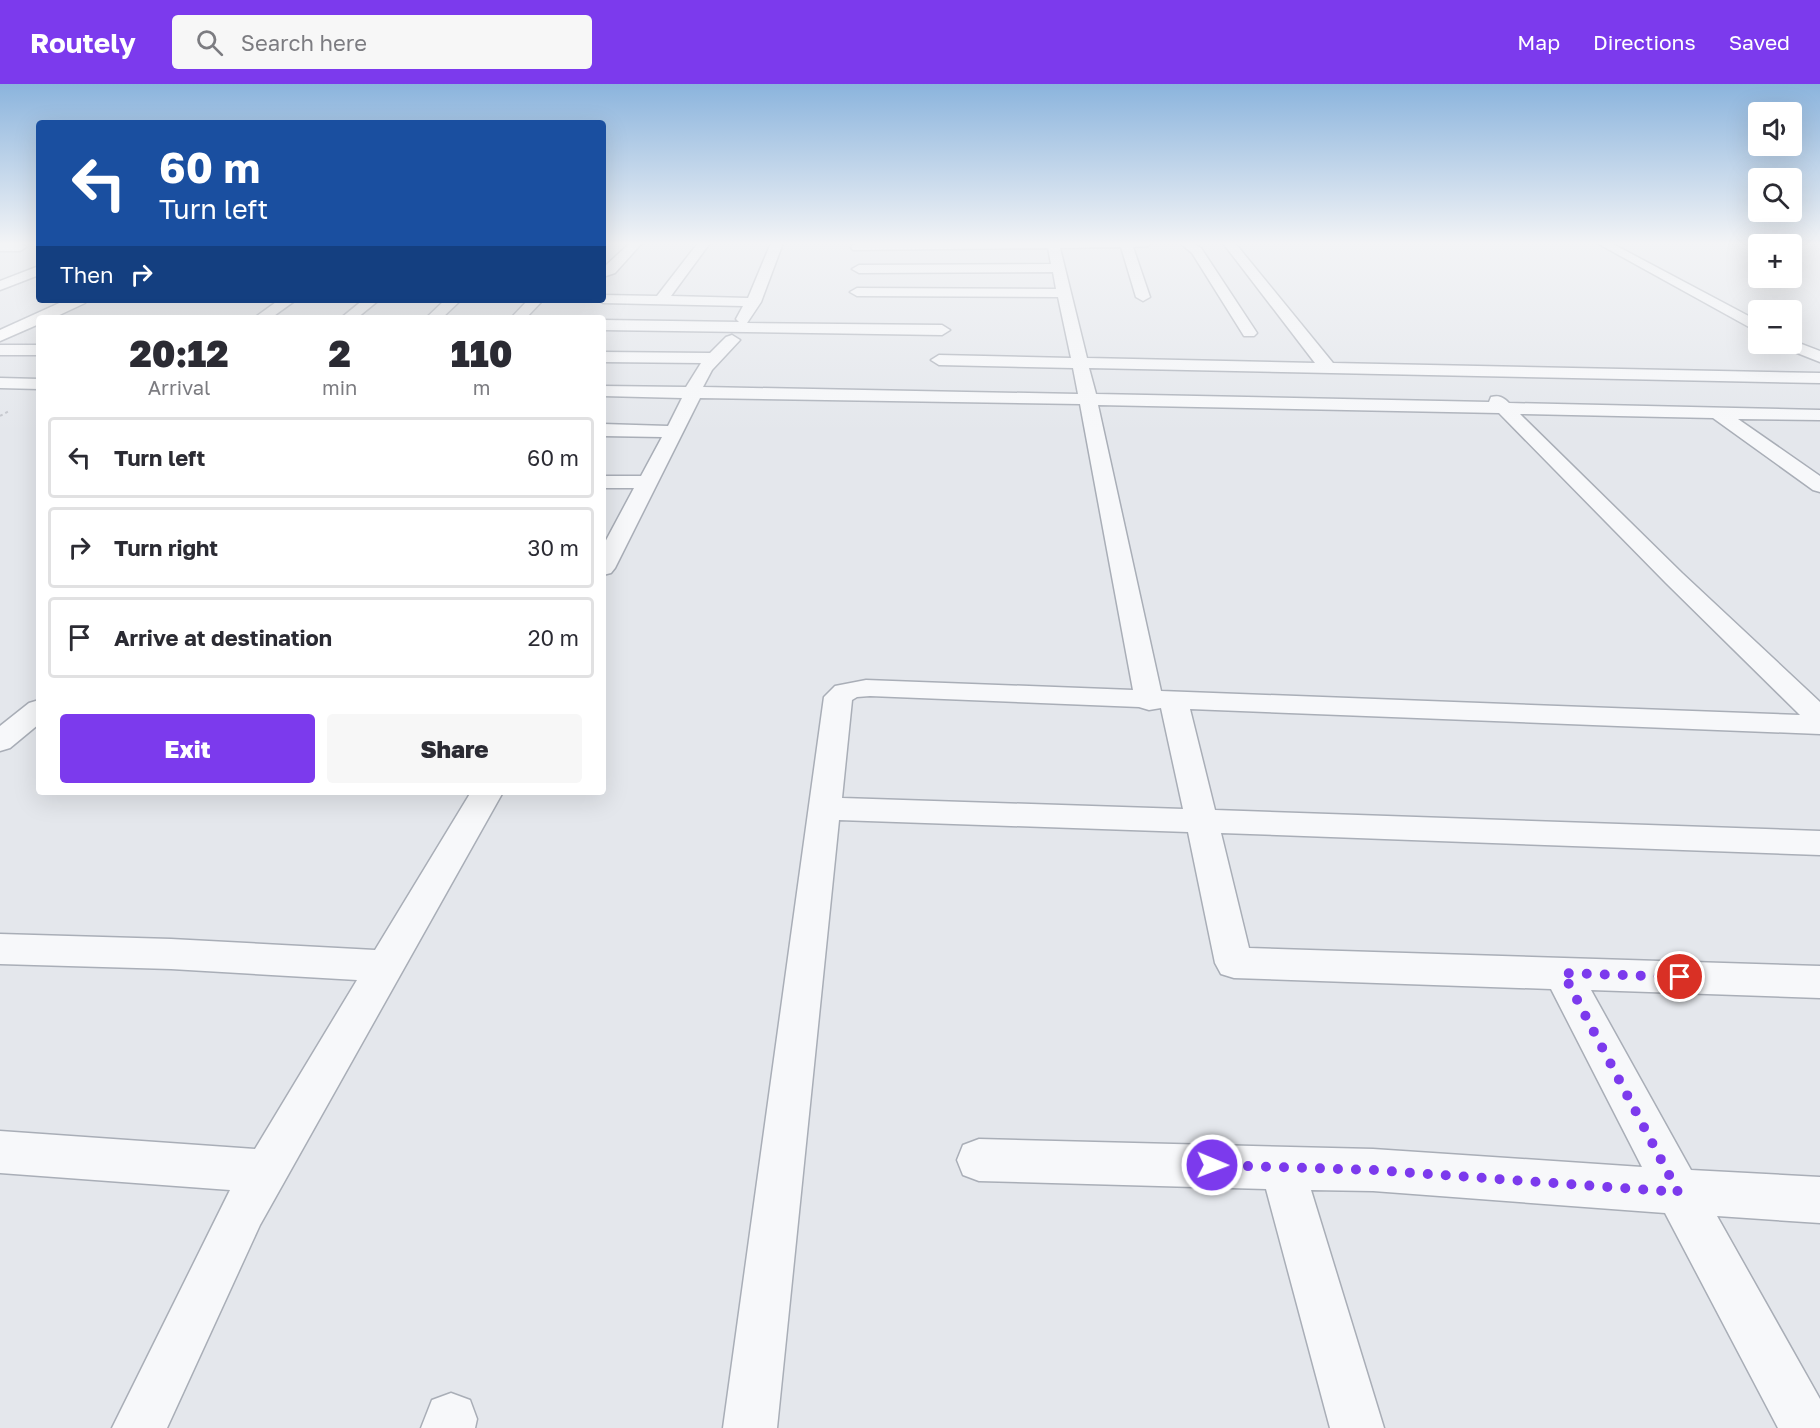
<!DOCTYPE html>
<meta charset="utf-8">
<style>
body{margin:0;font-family:"Golos Text",sans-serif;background:#f7f7f7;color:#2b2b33;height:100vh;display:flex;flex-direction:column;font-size:22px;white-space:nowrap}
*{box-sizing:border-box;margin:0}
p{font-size:20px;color:#7c7c81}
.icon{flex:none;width:33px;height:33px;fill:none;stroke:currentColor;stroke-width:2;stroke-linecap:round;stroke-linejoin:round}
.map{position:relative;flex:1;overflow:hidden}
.side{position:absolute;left:36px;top:231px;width:570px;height:480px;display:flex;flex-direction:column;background:#fff;border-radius:6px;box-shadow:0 6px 24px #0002}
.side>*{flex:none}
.top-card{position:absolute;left:36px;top:36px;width:570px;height:183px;border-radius:6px;box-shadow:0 6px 24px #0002;background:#1a4fa0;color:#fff;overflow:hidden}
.fabs{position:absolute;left:1748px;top:18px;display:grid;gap:12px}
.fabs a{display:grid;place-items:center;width:54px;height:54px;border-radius:6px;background:#fff;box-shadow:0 6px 24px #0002;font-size:30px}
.pin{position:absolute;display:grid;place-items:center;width:51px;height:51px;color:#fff;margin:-26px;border:3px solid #fff;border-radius:50%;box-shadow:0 2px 6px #0007}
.me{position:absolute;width:66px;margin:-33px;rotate:91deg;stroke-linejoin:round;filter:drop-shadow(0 0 4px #0008)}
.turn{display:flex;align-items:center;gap:21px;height:126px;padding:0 24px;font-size:27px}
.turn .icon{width:78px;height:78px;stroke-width:2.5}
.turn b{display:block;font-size:42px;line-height:51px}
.then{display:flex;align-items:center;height:57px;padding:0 24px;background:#0003;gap:12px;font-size:22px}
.eta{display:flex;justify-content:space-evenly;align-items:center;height:102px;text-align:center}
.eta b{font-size:36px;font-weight:800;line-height:42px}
.primary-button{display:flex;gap:12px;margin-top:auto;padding:12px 24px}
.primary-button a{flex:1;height:69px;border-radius:6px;background:#7c3aed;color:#fff;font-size:24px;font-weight:800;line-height:69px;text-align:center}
.primary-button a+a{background:#f7f7f7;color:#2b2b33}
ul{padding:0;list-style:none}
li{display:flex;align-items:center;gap:18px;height:81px;margin:0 12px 9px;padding:0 12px;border:3px solid #e1e1e2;border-radius:6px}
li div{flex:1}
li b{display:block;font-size:22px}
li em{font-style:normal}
header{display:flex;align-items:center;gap:36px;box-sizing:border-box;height:84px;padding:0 30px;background:#7c3aed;color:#fff}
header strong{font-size:28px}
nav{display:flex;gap:33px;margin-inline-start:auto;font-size:21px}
.search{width:420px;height:54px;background:#f7f7f7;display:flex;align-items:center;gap:15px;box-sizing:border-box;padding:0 21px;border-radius:6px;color:#7c7c81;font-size:22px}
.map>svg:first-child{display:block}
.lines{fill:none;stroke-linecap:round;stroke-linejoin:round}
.street-casing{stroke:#a9aeb7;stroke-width:3}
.secondary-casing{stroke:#a9aeb7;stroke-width:3}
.path{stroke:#c2c5cb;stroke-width:2;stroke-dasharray:3 3;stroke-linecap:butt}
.street{fill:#f7f8fa;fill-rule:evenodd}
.secondary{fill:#fff;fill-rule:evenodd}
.route{stroke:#7c3aed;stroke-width:10;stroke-dasharray:0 18}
</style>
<header>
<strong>Routely</strong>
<div class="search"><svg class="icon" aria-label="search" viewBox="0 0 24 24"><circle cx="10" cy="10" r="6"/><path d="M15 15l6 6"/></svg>Search here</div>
<nav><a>Map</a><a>Directions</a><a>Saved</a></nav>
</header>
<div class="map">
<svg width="1820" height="1344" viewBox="0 0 1820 1344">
<rect width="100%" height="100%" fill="#e4e7ec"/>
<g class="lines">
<defs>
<path id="street" d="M0,159h20l6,4 -6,4h-20z
M630,159h12l-27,30 -12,4v-9z
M698,159h12l-39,53 77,2 23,-55h12l-22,59 -14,21 195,2 8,5 -8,5 -339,-5v-10l136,2 -3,-3 7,-13 -140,-3 -6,-3h6v-5l54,1z
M857,159h293l-2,3 -15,1 17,50 -7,4 -7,-4 -15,-50 -61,1 27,110 228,5 -92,-120h12l98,120 487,10v10l-731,-15 7,26 393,8 2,-5c8,-2 12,0 18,6l311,7v10l-82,-1 82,57v16l-7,-2 -100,-72 -193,-4 162,159 138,129v32l-630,-25 25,101 605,21v24l-599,-22 28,115 571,18v32l-229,-8 100,180 129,7v46l-103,-7 103,183v29h-42l-113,-215 -292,-22 -62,-1 73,238h-54l-64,-239 -287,-8 -16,-6 -6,-15 6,-15 16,-6 394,10 269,18 -91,-178 -317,-11 -13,-4 -6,-11 -27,-131 -349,-12 -62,608h-54l101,-731 11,-11 31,-6 267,10 -53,-286 -380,-6 -85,170 -4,5 -8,2v-29l31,-58h-31v-12h38l21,-39 -59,-1v-12l65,2 14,-28 -79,-2v-10l83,1 15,-24 -98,-1v-10l107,1 16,-16 6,-2 8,5 -28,30 -9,17 375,7 -5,-26 -134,-3 -8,-5 8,-5 132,3 -13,-61 -201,-1 -7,-4 7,-4 199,1 -3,-17 -194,1 -7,-4 7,-4 192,-1 -3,-16 -195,2 -2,-3zM1098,321l401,8 167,170 134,132 -639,-24zM870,612l269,11 10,3 12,-2 22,101 -341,-11 10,-98 5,-3z
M1180,159h13l8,5 56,85 -3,3h-10l-52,-83z
M1597,159h14l147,78v11z
M39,182v9l-39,15v-9z
M279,216h17l-25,18h-17z
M363,216h16l-22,18h-16z
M445,216h16l-19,18h-16z
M528,216h15l-17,18h-15z
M1791,256l29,11v11l-38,-15 -2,-3h11z
M0,261h39v10h-39z
M0,294l39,1v10l-39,-1z
M39,616v24l-29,24 -10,3v-25l29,-23z
M471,708h32l-243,433 -93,203h-55l118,-238 -230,-17v-42l255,18 102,-169 -186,-11 -171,-5v-30l171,5 204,11z
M451,1309l19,7 7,19 -2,9h-54l11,-28z"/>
<path id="secondary" d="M66,216h21l-2,3 -32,15h-14v6l-39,17v-11z"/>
</defs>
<use href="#street" class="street-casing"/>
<use href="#secondary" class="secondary-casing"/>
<path class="path" d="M0,332l9,-5"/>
<use href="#street" class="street"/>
<use href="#secondary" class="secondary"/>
</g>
<linearGradient id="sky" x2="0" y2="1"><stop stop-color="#8bb4dd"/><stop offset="0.46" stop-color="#f3f4f6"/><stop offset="1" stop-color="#f3f4f6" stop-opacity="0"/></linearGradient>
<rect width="1820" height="347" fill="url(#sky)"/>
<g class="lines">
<path class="route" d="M1212,1081l161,5 305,22 -115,-219 117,4"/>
</g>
</svg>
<div class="fabs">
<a><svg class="icon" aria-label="sound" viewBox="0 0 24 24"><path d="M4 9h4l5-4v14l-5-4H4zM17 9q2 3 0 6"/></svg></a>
<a><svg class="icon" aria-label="search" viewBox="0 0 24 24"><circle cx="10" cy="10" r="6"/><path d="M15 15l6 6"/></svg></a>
<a>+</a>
<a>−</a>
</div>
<div class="pin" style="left:1680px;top:893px;background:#d93025"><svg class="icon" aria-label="arrive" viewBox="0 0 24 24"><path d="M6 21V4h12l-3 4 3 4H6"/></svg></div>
<svg class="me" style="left:1212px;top:1081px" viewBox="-20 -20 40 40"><circle r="17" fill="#7c3aed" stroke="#fff" stroke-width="3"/><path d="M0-11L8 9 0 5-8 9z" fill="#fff"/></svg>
<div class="top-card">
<div class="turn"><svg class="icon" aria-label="left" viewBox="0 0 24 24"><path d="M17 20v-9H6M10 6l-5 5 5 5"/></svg><div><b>60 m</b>Turn left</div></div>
<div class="then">Then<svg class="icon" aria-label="right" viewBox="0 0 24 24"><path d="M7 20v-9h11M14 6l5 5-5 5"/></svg></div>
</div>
<section class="side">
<div class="eta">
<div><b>20:12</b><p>Arrival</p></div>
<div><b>2</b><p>min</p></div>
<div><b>110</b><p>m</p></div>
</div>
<ul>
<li><svg class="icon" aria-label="left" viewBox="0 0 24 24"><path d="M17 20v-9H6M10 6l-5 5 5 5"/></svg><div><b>Turn left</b></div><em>60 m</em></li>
<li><svg class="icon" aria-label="right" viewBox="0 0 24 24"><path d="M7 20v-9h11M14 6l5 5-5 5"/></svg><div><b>Turn right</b></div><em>30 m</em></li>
<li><svg class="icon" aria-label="arrive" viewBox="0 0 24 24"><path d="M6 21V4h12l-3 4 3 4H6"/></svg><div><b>Arrive at destination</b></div><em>20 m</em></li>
</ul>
<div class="primary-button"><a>Exit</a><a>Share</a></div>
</section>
</div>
